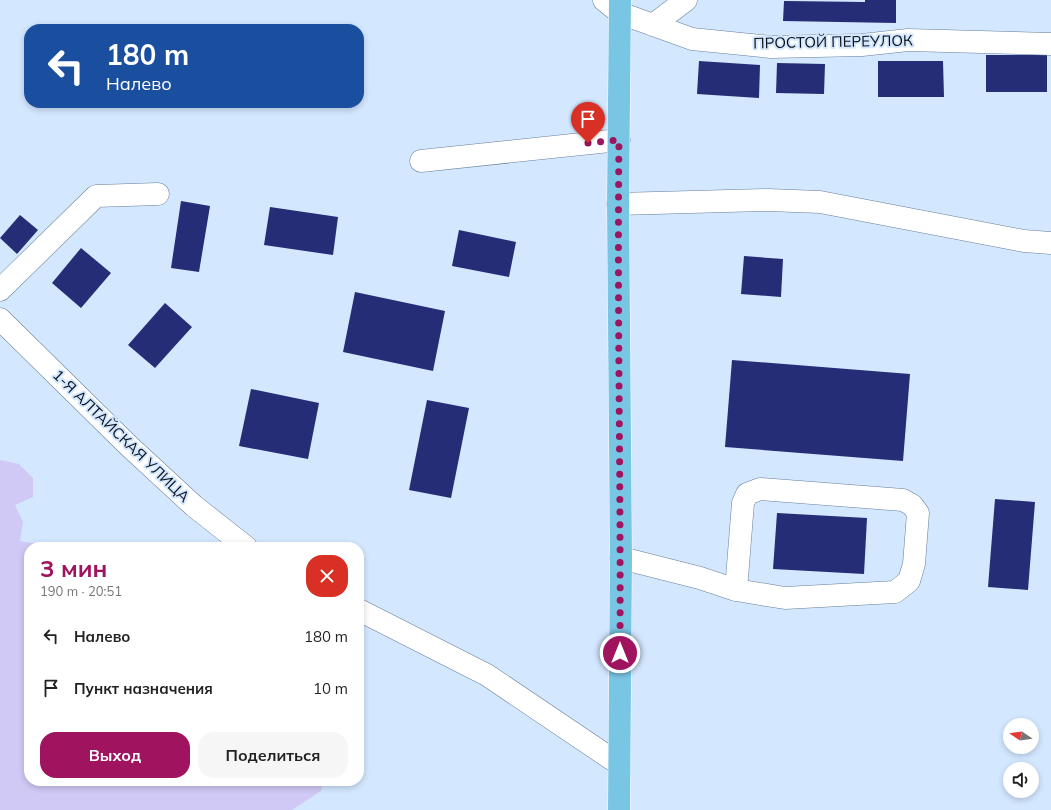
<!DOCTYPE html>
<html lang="ru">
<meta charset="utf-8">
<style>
body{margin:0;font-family:Mulish,sans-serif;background:#f6f6f6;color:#222;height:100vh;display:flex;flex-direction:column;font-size:15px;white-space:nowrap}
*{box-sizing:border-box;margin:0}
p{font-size:13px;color:#767676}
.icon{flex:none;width:22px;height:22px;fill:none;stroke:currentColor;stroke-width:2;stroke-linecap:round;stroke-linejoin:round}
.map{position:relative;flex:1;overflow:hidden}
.details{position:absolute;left:24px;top:542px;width:340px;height:244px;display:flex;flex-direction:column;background:#fff;border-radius:16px;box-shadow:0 2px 6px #0003}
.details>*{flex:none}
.top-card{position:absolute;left:24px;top:24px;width:340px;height:84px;border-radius:16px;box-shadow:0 2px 6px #0003;background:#1a4fa0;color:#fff;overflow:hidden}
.needle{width:26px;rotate:283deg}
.controls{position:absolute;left:1003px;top:718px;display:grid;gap:8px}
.controls a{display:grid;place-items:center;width:36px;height:36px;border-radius:50%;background:#fff;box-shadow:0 2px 6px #0003;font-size:20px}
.pin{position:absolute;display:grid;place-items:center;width:34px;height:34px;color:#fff;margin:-41px -17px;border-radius:50% 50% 50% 0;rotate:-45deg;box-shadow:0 0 4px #0007}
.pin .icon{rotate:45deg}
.me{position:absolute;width:44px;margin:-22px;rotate:0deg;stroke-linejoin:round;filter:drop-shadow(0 0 3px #0008)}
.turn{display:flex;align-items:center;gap:14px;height:84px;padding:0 16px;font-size:18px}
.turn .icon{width:52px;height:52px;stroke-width:2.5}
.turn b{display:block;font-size:28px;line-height:34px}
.round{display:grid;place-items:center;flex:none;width:42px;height:42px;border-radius:16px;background:#f6f6f6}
.overview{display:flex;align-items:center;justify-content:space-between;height:68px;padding:0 16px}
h1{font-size:24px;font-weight:700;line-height:30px;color:#9f135f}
.cta{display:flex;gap:8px;margin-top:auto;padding:8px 16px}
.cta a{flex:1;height:46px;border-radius:16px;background:#9f135f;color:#fff;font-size:16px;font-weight:700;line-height:46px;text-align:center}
.cta a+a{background:#f6f6f6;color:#222}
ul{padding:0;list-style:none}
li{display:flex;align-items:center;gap:12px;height:52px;padding:0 16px}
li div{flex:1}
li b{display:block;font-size:15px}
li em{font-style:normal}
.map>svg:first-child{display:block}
.green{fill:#d0c9f5}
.building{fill:#242d75}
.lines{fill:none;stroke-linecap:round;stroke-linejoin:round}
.minor-casing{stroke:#677e99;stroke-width:23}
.major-casing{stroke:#fff;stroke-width:23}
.minor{stroke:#fff;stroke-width:22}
.major{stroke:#79c6e4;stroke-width:22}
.route{stroke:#9f135f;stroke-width:7;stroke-dasharray:0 12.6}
.labels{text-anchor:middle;stroke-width:4;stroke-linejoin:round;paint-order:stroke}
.street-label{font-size:15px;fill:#060e18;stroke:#d3e7ff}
</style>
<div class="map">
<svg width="1051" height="810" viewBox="0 0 1051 810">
<rect width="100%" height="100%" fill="#d3e7ff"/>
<path class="green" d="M0,460l19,4 14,14v19l-18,8 8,17 -3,19 35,6h-26v234h294l-2,10 -29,19h-292z"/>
<path class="building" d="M865,0h31v23l-113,-2 1,-20 81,1z
M986,55h61v37h-61z
M699,61l61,4 -1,33 -62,-4z
M878,61h65l1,36h-66z
M777,63l48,1 -1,30 -48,-1z
M181,201l29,5 -11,66 -28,-4z
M270,207l68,10 -5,38 -69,-10z
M20,215l18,15 -21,24 -17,-16z
M459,230l57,12 -7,35 -57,-11z
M81,248l30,25 -30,35 -29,-25z
M744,256l39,3 -2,38 -40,-3z
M355,292l90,19 -12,60 -90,-19z
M165,303l27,24 -37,41 -27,-23z
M732,360l178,14 -7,87 -178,-14z
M251,389l68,14 -11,56 -69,-13z
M427,400l42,8 -18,90 -42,-8z
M995,499l40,3 -7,88 -40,-3z
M777,513l90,5 -3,56 -91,-5z"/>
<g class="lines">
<defs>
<path id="minor" d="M604,0l16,13 72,26 79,8 91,-2 46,-5 143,4
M653,25l33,-25
M421,161l198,-21
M618,204l150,-4 52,2 204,39 27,2
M0,290l96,-94 62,-2
M0,319l129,127 65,60 52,41
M621,558l79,20 36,12 49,8 110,-6 14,-11 5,-17 4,-51 -6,-8 -9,-5 -143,-11 -13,5 -4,9 -7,87
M359,610l128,65 132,89"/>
<path id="major" d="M619,810l2,-252 -3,-354 2,-204"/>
</defs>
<use href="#minor" class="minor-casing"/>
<use href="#major" class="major-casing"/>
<use href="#minor" class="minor"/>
<use href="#major" class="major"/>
</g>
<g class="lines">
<path class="route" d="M588,143l31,-3c-2,171 2,342 1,513"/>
</g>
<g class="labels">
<g class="street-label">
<text transform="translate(833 42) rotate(-1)" y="5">ПРОСТОЙ ПЕРЕУЛОК</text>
<text transform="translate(121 436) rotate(44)" y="5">1-Я АЛТАЙСКАЯ УЛИЦА</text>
</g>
</g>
</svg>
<div class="controls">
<a><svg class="needle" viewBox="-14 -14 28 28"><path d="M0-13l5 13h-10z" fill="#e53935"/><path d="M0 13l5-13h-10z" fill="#767676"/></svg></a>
<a><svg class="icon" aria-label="sound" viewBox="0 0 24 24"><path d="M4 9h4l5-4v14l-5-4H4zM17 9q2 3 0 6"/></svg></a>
</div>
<div class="pin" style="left:588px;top:143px;background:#d93025"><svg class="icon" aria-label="arrive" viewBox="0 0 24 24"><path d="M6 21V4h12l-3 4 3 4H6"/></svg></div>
<svg class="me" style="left:620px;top:653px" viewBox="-20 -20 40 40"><circle r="17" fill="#9f135f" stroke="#fff" stroke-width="3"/><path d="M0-11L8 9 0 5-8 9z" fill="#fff"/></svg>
<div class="top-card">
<div class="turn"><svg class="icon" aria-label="left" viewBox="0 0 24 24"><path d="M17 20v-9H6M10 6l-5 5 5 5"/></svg><div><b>180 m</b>Налево</div></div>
</div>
<section class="details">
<div class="overview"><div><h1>3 мин</h1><p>190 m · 20:51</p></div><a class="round" style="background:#d93025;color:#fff"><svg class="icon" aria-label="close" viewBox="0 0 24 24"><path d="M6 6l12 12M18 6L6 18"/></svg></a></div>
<ul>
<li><svg class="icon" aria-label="left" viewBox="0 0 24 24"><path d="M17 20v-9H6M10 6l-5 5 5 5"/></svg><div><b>Налево</b></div><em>180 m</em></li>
<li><svg class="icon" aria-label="arrive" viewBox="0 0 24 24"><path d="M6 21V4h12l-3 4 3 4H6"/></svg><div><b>Пункт назначения</b></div><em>10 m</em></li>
</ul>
<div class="cta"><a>Выход</a><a>Поделиться</a></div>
</section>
</div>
